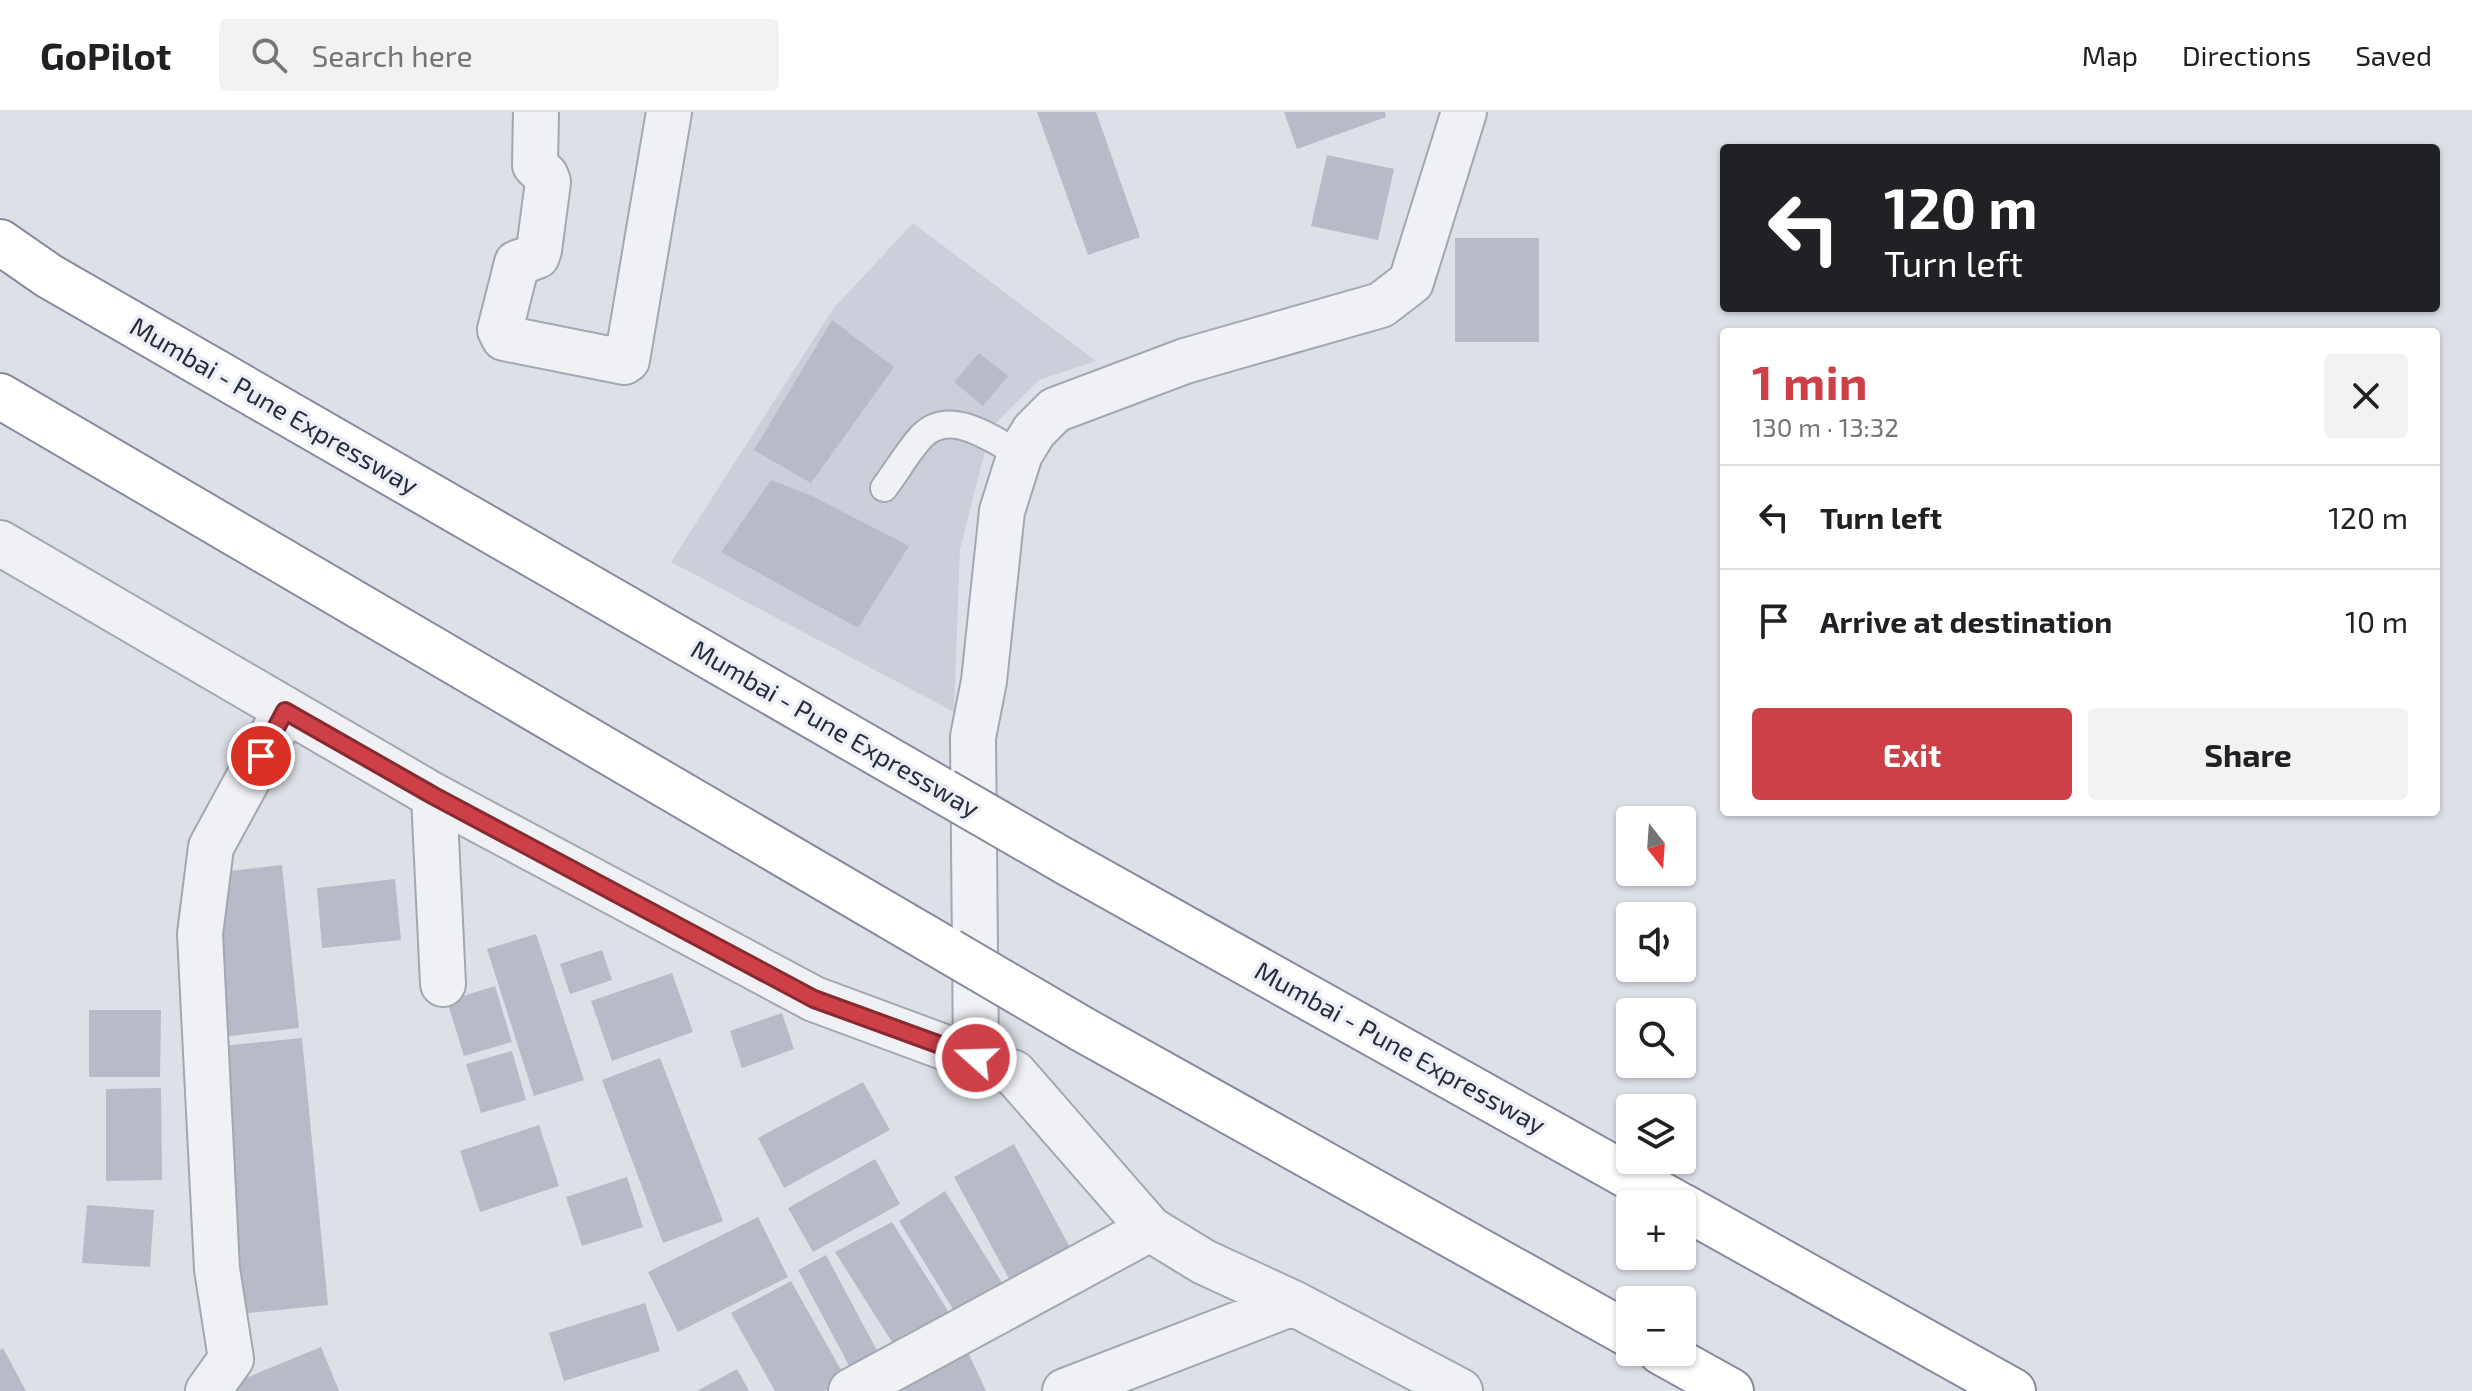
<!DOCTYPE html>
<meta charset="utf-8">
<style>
body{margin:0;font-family:"Exo 2",sans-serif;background:#f2f2f2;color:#202124;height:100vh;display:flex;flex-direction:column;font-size:30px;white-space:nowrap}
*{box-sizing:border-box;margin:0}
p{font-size:26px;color:#757577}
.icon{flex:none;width:44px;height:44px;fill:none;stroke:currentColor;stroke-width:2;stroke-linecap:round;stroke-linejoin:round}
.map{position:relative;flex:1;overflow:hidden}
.side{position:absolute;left:1720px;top:216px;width:720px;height:488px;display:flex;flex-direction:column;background:#fff;border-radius:8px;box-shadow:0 2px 6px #0004}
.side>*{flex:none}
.guide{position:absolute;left:1720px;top:32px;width:720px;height:168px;border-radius:8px;box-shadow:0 2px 6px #0004;background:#202124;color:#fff;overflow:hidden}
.needle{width:52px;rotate:163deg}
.fabs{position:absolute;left:1616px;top:694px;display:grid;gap:16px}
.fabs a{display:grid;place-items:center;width:80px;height:80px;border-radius:8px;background:#fff;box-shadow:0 2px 6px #0004;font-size:40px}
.pin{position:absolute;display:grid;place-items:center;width:68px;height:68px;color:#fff;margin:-34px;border:4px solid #fff;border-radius:50%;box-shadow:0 2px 8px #0007}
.me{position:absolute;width:88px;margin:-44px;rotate:290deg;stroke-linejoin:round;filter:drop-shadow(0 0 6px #0008)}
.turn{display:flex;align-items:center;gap:28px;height:168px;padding:0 32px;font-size:36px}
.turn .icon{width:104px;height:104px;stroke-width:2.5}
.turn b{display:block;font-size:56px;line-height:68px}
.round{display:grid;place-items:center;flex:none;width:84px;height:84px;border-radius:8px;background:#f2f2f2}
.head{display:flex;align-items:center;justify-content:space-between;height:136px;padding:0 32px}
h1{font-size:48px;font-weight:700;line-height:60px;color:#ce4048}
.cta{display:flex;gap:16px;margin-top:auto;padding:16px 32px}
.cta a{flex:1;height:92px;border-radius:8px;background:#ce4048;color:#fff;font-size:32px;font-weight:700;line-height:92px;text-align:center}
.cta a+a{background:#f2f2f2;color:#202124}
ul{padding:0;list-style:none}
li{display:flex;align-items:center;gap:24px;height:104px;padding:0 32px;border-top:2px solid #e0e0e0}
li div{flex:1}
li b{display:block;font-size:30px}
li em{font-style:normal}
header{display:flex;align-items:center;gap:48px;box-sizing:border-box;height:112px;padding:0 40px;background:#fff;border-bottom:2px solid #e0e0e0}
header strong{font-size:38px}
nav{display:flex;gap:44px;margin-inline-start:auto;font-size:28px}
.search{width:560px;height:72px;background:#f2f2f2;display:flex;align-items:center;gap:20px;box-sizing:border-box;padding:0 28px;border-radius:8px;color:#757577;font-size:30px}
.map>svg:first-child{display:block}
.built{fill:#cbcfd9}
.building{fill:#b7bbc7}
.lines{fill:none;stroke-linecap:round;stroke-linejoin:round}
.lane-casing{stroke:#a2a7b1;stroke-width:30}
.street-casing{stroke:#a2a7b1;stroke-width:48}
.highway-casing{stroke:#848c9d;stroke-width:48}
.lane{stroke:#f0f1f5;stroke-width:26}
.street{stroke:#f0f1f5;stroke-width:44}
.highway{stroke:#fff;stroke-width:44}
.highway-bridge-casing{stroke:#848c9d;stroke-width:48;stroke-linecap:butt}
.highway-bridge{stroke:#fff;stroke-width:44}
.route-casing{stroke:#862a2f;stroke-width:20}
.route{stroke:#ce4048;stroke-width:14}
.labels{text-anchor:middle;stroke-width:7;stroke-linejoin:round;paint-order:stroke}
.street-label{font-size:26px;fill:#262d3d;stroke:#eceff5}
</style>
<header>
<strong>GoPilot</strong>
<div class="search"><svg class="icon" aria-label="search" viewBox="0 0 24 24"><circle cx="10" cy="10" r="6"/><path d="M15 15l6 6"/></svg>Search here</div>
<nav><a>Map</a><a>Directions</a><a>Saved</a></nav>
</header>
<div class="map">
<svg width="2472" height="1279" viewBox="0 0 2472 1279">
<rect width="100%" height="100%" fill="#dde0e7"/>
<path class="built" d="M913,111l183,138 -57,19 -48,48 -31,121 -6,163 -283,-150 162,-253z"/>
<path class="building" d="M1037,0h59l44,125 -52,18z
M1284,0h101l1,5 -89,32z
M1327,43l67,14 -16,71 -67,-14z
M1455,126h84v104h-84z
M832,208l62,47 -83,116 -57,-33z
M979,241l29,23 -25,30 -29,-24z
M771,368l41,16 97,50 -51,82 -137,-76z
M282,753l17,163 -70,8 -17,-163z
M395,767l6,61 -79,8 -5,-60z
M536,822l48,146 -50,16 -47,-147z
M602,838l10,30 -42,14 -10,-30z
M672,861l21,59 -81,29 -21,-60z
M495,874l17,56 -48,14 -17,-55z
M89,898h72l-1,67h-71z
M782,901l12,36 -52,19 -12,-37z
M302,926l26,267 -90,9 -26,-267z
M512,939l14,49 -45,13 -15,-49z
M660,946l63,163 -60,22 -61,-163z
M863,970l27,48 -106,58 -26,-50z
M161,976l1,92 -56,1v-92z
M539,1013l20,61 -79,26 -20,-61z
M1014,1032l65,120 -60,33 -65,-120z
M875,1047l25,45 -87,48 -25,-44z
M627,1065l16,50 -61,19 -16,-49z
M945,1079l59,95 -48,28 -57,-93z
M87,1093l67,5 -4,57 -68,-4z
M758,1105l30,60 -110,55 -30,-60z
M892,1110l63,100 -58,28 -62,-98z
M826,1143l55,103 -28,15 -55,-103z
M791,1169l55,98 -22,12h-49l-44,-78z
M645,1191l15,48 -96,30 -15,-48z
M321,1235l18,44h-119l-1,-2z
M3,1236l23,43h-26v-41z
M966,1236l20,43h-84l-6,-13z
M737,1257l12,22h-52z"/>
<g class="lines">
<defs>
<path id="lane" d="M884,376c13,-17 24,-37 38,-52 29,-29 70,4 98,18"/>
<path id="street" d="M536,0l-1,53 11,11 2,6 -9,68 -2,6 -20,7 -17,67 4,8 120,24 3,-2 42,-248
M0,431l434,253 380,203 200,74 136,156 54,33 89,41 167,88
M434,684l9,188
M976,946l-3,-321 11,-56 18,-170 18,-57 14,-23 21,-21 130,-49 196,-56 30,-23 53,-170
M208,1279l23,-32 -14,-90 -17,-335 11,-87 74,-136
M851,1279l299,-162
M1065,1279l228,-88"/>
<path id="highway" d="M0,130l49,34 894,515
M0,284l949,555
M1066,750l612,342
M1082,917l548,306
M1682,1094l331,185
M1661,1240l70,39"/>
</defs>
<use href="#lane" class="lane-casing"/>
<use href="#street" class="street-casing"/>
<use href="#highway" class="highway-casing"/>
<use href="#lane" class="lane"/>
<use href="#street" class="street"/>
<use href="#highway" class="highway"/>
<defs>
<path id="highway-bridge" d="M943,679l123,71
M949,839l133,78"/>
</defs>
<use href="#highway-bridge" class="highway-bridge-casing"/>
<use href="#highway-bridge" class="highway-bridge"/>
</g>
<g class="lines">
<defs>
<path id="route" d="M261,644l24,-45 149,85 380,203 162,59"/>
</defs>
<use href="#route" class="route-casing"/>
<use href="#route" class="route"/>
</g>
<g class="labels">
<g class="street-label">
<text transform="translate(274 294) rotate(30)" y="9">Mumbai - Pune Expressway</text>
<text transform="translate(835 617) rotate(30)" y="9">Mumbai - Pune Expressway</text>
<text transform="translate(1400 936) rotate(29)" y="9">Mumbai - Pune Expressway</text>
</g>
</g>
</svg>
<div class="fabs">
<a><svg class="needle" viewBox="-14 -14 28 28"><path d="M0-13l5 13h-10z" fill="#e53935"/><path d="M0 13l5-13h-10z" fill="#757577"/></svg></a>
<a><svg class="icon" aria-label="sound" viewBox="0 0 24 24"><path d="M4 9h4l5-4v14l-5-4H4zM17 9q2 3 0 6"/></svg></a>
<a><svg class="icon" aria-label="search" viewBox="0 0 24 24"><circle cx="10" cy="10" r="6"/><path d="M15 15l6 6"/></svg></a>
<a><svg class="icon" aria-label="layers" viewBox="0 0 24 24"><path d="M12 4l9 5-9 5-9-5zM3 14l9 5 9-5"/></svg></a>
<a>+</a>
<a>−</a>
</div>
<div class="pin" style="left:261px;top:644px;background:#d93025"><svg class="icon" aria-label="arrive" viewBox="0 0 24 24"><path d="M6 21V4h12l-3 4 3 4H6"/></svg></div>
<svg class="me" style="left:976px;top:946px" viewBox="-20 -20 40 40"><circle r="17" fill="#ce4048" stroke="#fff" stroke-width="3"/><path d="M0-11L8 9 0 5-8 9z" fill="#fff"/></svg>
<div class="guide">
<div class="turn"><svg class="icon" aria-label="left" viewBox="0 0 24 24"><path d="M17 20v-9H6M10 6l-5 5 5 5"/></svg><div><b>120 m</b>Turn left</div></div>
</div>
<section class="side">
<div class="head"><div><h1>1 min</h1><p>130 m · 13:32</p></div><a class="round"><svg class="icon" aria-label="close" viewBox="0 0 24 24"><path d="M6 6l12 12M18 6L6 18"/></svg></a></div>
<ul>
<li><svg class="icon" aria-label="left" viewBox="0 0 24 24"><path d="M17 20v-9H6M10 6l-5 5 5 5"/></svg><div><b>Turn left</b></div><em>120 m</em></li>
<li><svg class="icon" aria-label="arrive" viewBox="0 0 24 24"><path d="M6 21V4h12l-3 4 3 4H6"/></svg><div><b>Arrive at destination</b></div><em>10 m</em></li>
</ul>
<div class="cta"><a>Exit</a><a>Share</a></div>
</section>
</div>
